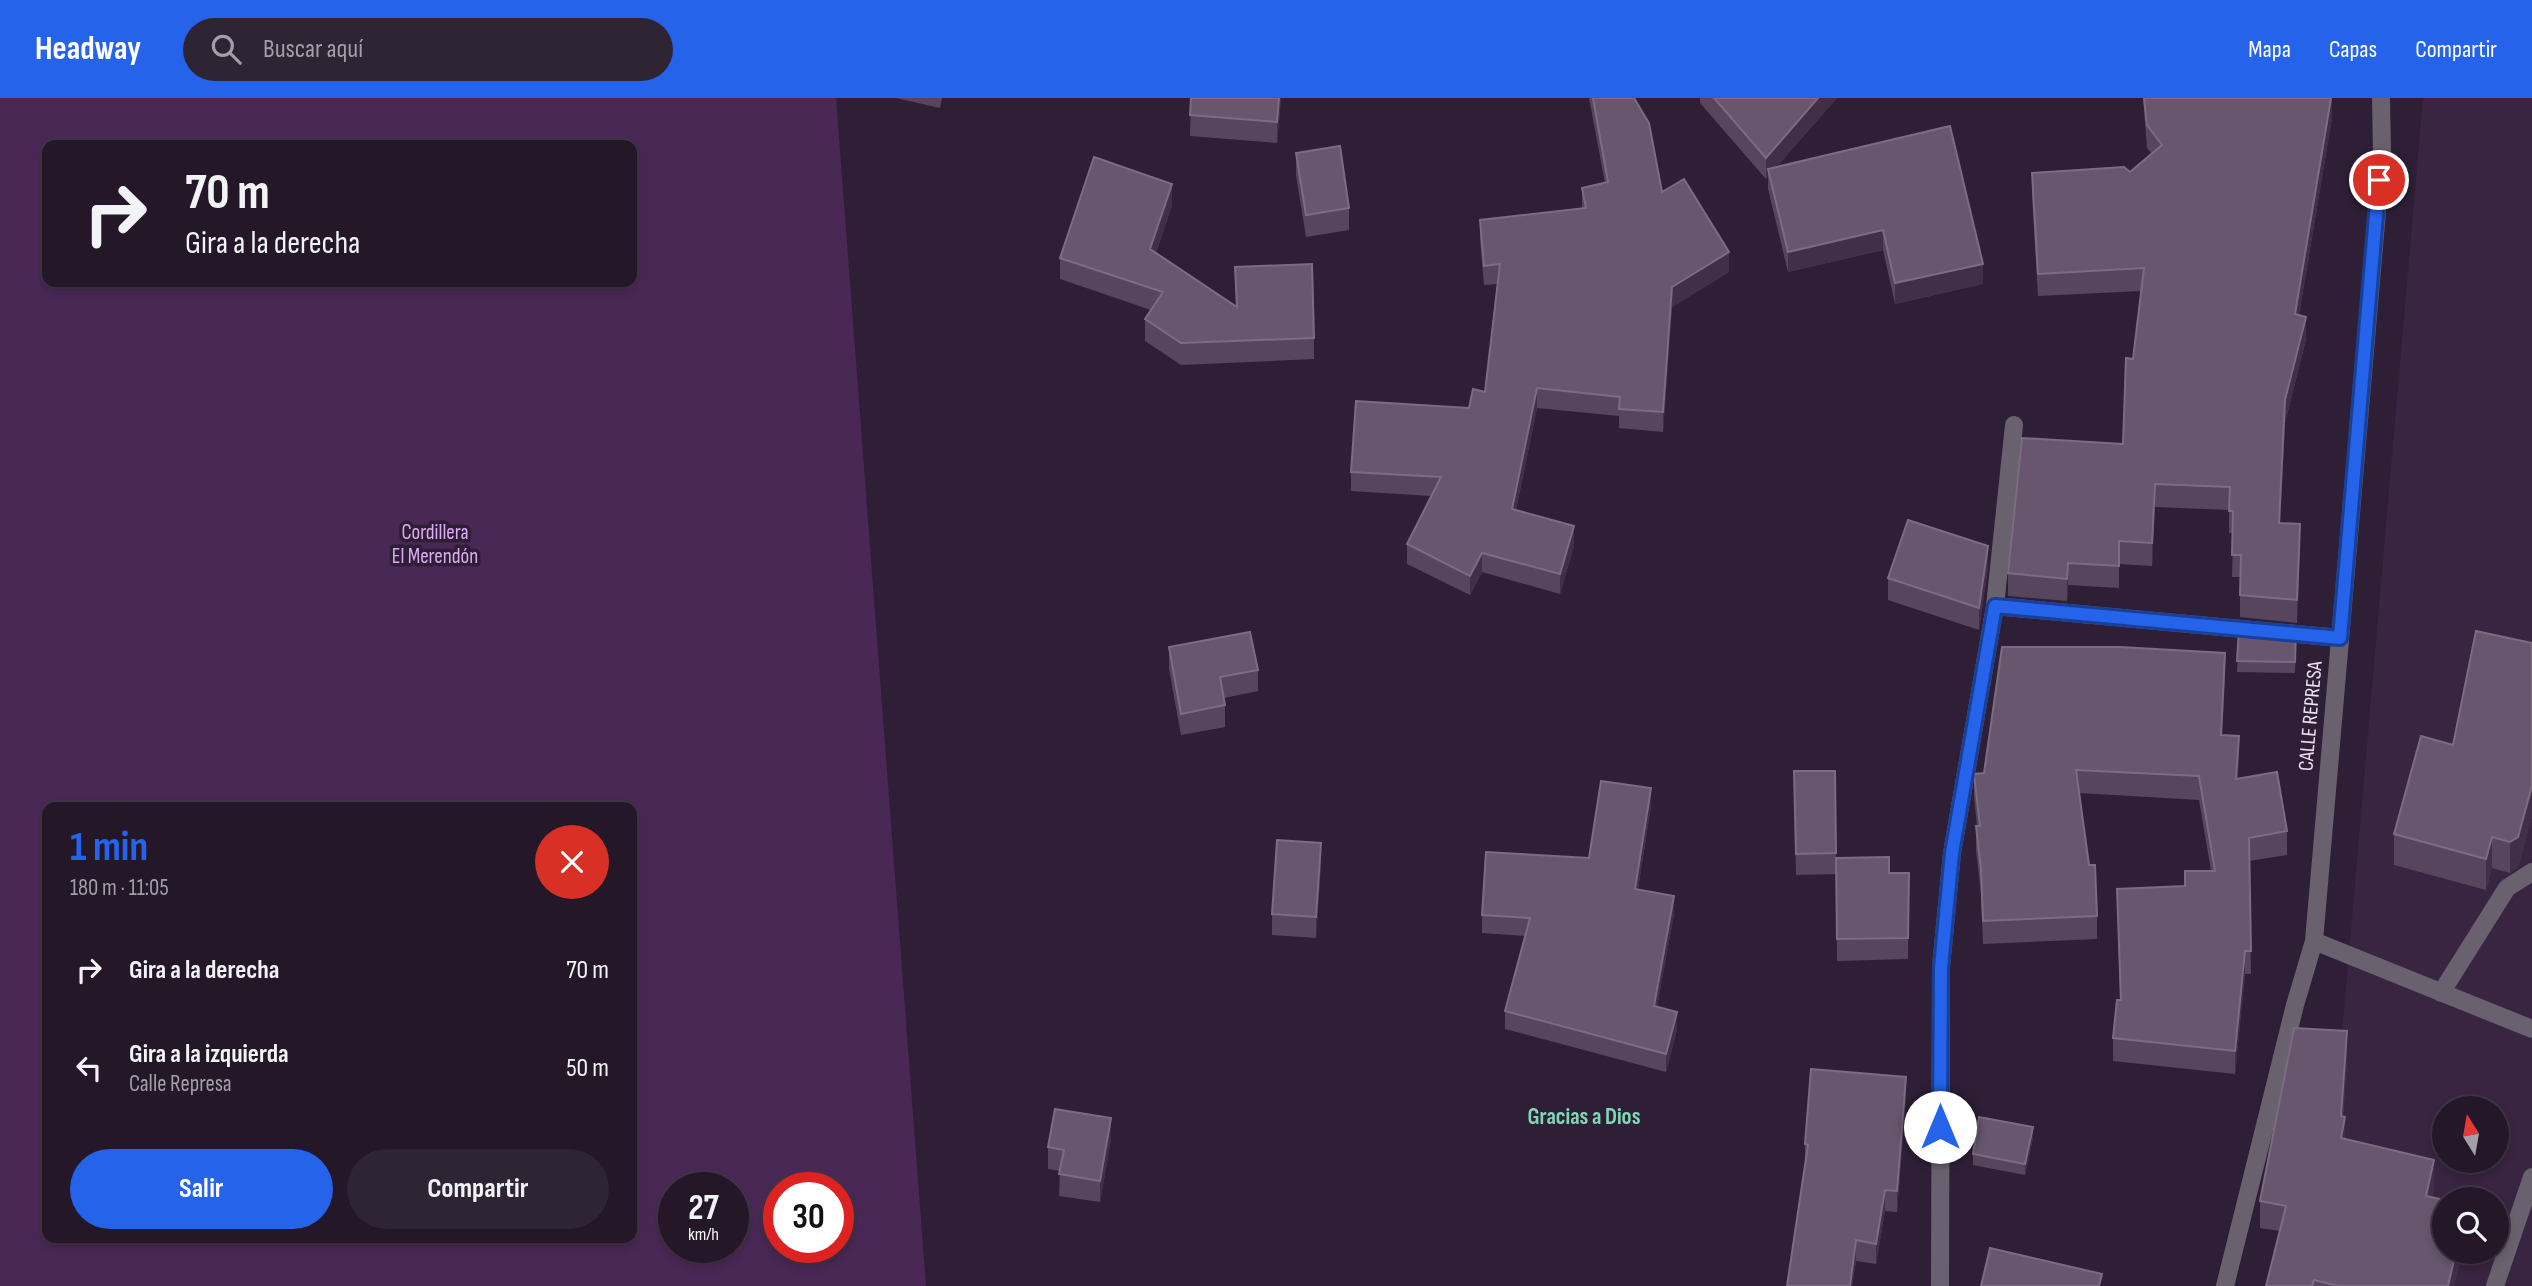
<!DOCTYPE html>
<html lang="es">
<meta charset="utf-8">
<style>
body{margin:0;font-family:"Sofia Sans Condensed",sans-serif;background:#2f2434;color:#f1f3f6;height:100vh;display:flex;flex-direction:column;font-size:26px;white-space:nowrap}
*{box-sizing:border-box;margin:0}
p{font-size:23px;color:#a39fa8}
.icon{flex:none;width:38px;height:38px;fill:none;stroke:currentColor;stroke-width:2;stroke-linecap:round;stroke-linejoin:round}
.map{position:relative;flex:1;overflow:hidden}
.sheet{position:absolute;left:42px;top:704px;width:595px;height:441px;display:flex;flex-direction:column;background:#231728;border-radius:14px;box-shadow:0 4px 10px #0003,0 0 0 2px #403645}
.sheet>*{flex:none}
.top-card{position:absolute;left:42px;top:42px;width:595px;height:147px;border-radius:14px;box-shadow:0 4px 10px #0003,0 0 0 2px #403645;background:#231728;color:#f1f3f6;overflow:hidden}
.needle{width:46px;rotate:349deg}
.buttons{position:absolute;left:2432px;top:998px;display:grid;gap:14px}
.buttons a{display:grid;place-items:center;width:77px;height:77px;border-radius:50%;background:#231728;box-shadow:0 4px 10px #0003,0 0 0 2px #403645;font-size:35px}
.speed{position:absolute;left:658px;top:1074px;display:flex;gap:14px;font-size:35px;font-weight:700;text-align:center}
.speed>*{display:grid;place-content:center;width:91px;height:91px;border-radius:50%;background:#231728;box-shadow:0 4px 10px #0003,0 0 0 2px #403645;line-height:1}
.speed small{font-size:18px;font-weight:400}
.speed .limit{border:10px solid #d22;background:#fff;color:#111}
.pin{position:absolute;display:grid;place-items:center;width:60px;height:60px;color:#fff;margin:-30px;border:4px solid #fff;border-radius:50%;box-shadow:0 2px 7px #0007}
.me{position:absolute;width:77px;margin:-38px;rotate:0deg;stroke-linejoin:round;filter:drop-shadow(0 0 5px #0008)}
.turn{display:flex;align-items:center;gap:24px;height:147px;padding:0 28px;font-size:32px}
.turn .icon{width:91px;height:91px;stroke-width:2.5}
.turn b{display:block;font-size:49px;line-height:60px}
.round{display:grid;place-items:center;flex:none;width:74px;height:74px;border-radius:37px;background:#2f2434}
.overview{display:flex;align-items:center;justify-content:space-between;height:119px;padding:0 28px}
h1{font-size:42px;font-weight:700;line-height:52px;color:#2563eb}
.cta{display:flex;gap:14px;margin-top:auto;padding:14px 28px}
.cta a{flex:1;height:80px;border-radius:42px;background:#2563eb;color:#fff;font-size:28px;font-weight:700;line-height:80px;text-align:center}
.cta a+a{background:#2f2434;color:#f1f3f6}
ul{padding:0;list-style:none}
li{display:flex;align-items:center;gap:21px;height:98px;padding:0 28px}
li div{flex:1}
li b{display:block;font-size:26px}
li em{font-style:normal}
header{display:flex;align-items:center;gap:42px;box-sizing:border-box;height:98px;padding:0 35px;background:#2563eb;color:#fff}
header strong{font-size:33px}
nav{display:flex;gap:38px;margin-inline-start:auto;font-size:24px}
.search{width:490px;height:63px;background:#2f2434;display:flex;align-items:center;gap:18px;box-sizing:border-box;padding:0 24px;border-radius:38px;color:#a39fa8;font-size:26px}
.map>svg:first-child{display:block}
.built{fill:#392441;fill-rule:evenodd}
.green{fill:#492855;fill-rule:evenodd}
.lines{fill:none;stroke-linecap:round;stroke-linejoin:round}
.minor{stroke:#69616d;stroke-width:18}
.wall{fill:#56455d}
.shaded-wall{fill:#402f47}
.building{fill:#67566d;stroke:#7c6c82;stroke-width:2}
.route-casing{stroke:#184099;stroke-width:18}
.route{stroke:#2563eb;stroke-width:12}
.labels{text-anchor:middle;stroke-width:7;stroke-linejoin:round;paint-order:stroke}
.park-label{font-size:21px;fill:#dfaaf4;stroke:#2f1f36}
.street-label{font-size:21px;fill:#ede2f2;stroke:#2f1f36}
.neighbourhood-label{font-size:23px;font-weight:bold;fill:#7fd7b4;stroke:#2f1f36}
</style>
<header>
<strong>Headway</strong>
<div class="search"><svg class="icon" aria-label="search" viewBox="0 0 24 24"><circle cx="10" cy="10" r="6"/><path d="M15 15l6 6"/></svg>Buscar aquí</div>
<nav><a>Mapa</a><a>Capas</a><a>Compartir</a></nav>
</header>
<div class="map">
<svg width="2532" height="1188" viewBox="0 0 2532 1188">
<rect width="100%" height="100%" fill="#2f1f36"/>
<path class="built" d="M2423,0h109v1188h-218l20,-160zM2445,1010h52v52h-52zM2445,1101h52v52h-52z"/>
<path class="green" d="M0,0h836l90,1188h-926zM47,47h585v137h-585zM47,709h585v430h-585zM674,1090h59v60h-59zM779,1090h59v60h-59z"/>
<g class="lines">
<path class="minor" d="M1995,508l345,32
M2314,843l218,88
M2441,895l66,-105 25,-16
M1940,1188l1,-319 11,-114 43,-247 19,-181
M2225,1188l70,-281 19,-64 68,-788 -1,-55
M2495,1188l37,-109"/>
</g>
<path class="wall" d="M896,0h46l-2,10z
M1191,0h90l-4,45 -87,-7z
M1589,0h45l28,94 67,80 -57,35 -9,125 -44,-4v-12l-82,-8 -21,102 58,36 -14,48 -78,-22 -12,23 -63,-31v-20l24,-48 -80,-5v-19l118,-64 16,-16 12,-108 -13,1 -4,-45v-20l102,-11v-21l23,-5z
M1700,0h137l-61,69 207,117 -88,20 -12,-54 -95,22 -20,-83v-13l-2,3 -66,-76z
M2143,0h189v20l-33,197 7,24 -21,84 -5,100 20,23 -3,77 -57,-6v-40h-8l1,-44h-4v-23l-74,-3 -3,59 -33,-2v24l-51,-3 -1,16 -59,-5v-23l115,-129 18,-153 -103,5 -6,-101v-22l98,-1 22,-18 -5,-6z
M1296,55l53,55v22l-43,7 -10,-62z
M1172,107l-16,48 80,53 -1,-39 79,71v21l-133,6 -36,-24v-22l6,-9 -91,-31v-21z
M1988,469l-9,63 -91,-30v-22z
M2239,531l57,5 -1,39 -58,-1z
M2532,545v174l-14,50 -8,6 -18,-5 -6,22 -92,-25v-31l59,-89z
M1169,549l89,23v21l-34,7 1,7v22l-44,8 -12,-66z
M2225,578l-3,59 17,24 -2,20 50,52v24l-38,6 2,113h-6l-10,100 -122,-13v-23l7,-38 -3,-111 68,-3 26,-15 -12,-71 -120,-7 10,72 8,51v23l-114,5 -2,-51 -5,-43v-24h1l-3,-29v-23l10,-1z
M1794,673h41l1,103 -40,1z
M1651,708l-13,83 36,25 -17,93 20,23 -11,42 -161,-43v-18l20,-75 -43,-3v-18l107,-57z
M1836,760l53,15h20l-1,86 -71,2z
M1321,766l-5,74 -44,-3v-21z
M2347,960l-4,58 2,23 89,47 -2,11 30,54 -8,35h-188l14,-55 -20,-3v-27z
M1906,999l-9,115 -12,-1 -9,53 -20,-3 -4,25h-65l18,-121v-21z
M2033,1040l-8,37 -52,-10v-11z
M1111,1041l-11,63 -41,-6 1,-25 -12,-2v-22z"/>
<path class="shaded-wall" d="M1279,0h2l-4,45v-21z
M1818,0h19l-67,77 -2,-6v7l-2,3v-21z
M2332,0v20l-37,219v-23z
M1172,86v21l-22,66v-22z
M1883,132v20l-95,22v-20z
M1729,154v20l-57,35 -9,125v-20l9,-125z
M1983,166v20l-88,20v-21z
M2306,219v22l-21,84 -6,123v-23l6,-123z
M1537,290v20l-25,120v-19z
M2155,386v23l-3,59v-23z
M2300,426v22l-3,77v-23z
M1574,428v20l-14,48v-20z
M1988,448v21l-9,63v-22z
M1482,455v19l-12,23v-19z
M2068,465v22l-1,16v-22z
M2225,555v23l-4,82v-23z
M2239,638v23l-3,43v-23z
M2532,688v31l-14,50 -8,6v-31z
M1651,690v18l-16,101v-18z
M2492,739v31l-6,22v-31z
M1321,745v21l-5,74v-21z
M1674,798v18l-20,110v-18z
M2245,853v23l-10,100v-23z
M1677,914v18l-11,42v-18z
M2347,933v27l-6,79 4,-20v26l-4,21v-48z
M1906,979v20l-9,115v-21z
M1111,1020v21l-11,63v-21z
M2033,1029v11l-8,37v-11z
M2434,1062v26l-8,36v-26z
M1885,1092v21l-9,53v-20z
M1856,1142v21l-4,25h-2z
M2456,1153h6l-8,35h-6z"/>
<path class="building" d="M1191,0h88l-2,24 -87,-7z
M1593,0h41l15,25 13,69 22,-13 45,73 -57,35 -9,125 -44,-3 1,-12 -83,-9 -25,121 62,17 -14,48 -78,-21 -12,23 -63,-32 34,-67 -90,-5 5,-71 113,7 4,-19 12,3 15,-128 -16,2 -4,-46 106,-12 -4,-20 26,-6z
M1714,0h104l-52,60z
M2144,0h187l-36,216 11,3 -21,83 -6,123 21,1 -3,76 -57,-5 1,-40h-9l1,-44h-4l1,-24 -75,-3 -3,59 -33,-2v25l-51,-3 -1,16 -59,-6 14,-135 101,6 3,-86 7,1 11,-91 -106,6 -6,-101 92,-6 6,5 32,-27 -15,-20z
M1950,28l33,138 -88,19 -12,-53 -95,22 -20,-83z
M1340,48l9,62 -43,7 -10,-62z
M1094,59l78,27 -22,65 87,58 -2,-40 77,-3 2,74 -133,5 -36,-24 18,-27 -103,-34z
M1908,422l80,26 -9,62 -91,-30z
M2239,531l57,5 -1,28 -58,-1z
M2476,533l56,12v143l-14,51 -8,5 -18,-5 -6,22 -92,-25 27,-98 32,9z
M1250,534l8,38 -38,7 5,28 -44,9 -12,-67z
M2002,549h118l105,6 -4,82 18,1 -3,43 41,-7 10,59 -38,7 2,113h-6l-10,100 -122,-13 4,-38h4l-4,-111 68,-3v-15h30l-16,-95 -123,-6 13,95h6l2,51 -114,5 -2,-51 -5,-44h4l-6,-52 10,-1z
M1794,673h41l1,82 -40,1z
M1601,683l50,7 -16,101 39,7 -20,110 23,6 -11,42 -161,-43 25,-93 -48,-3 4,-63 103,6z
M1277,742l44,3 -5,74 -44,-3z
M1889,759v16h20l-1,65 -71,1 -1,-81z
M2294,930l53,3 -6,85 4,1 -4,21 93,22 -8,36 19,4v51h11l-8,35h-110l-24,-6 -2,6h-46l20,-80 -26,-5z
M1811,971l95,8 -9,114 -12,-1 -9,54 -20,-4 -6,46h-63l21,-141 -3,-1z
M1055,1011l56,9 -11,63 -41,-7 5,-24 -16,-3z
M1979,1019l54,10 -8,37 -52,-10z
M1990,1150l112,26 -3,12h-118z"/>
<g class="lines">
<defs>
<path id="route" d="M1940,1029l1,-160 11,-114 43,-247 345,32 39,-458"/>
</defs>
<use href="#route" class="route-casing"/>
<use href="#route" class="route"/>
</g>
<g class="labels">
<g class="park-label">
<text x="435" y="441">Cordillera<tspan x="435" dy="24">El Merendón</tspan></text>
</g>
<g class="street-label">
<text transform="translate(2310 618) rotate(-85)" y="7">CALLE REPRESA</text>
</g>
<g class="neighbourhood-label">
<text x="1584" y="1026">Gracias a Dios</text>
</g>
</g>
</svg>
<div class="buttons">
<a><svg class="needle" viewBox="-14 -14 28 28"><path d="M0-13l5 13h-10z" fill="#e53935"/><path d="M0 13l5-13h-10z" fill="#a39fa8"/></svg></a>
<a><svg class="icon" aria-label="search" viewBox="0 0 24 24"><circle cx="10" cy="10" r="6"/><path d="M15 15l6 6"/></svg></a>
</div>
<div class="speed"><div>27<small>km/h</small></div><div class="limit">30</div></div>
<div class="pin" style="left:2379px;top:82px;background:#d93025"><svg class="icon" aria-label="arrive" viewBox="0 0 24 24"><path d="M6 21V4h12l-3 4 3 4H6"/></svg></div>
<svg class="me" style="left:1940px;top:1029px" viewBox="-20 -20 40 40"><circle r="19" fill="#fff"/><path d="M0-13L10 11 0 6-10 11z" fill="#2563eb"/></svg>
<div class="top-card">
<div class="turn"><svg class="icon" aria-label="right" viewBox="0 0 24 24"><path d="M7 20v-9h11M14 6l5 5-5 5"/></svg><div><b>70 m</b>Gira a la derecha</div></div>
</div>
<section class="sheet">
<div class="overview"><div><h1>1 min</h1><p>180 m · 11:05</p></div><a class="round" style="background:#d93025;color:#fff"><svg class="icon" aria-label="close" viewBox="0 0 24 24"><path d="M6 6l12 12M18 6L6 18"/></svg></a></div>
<ul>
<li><svg class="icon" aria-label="right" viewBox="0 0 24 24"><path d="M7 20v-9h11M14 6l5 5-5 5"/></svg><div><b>Gira a la derecha</b></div><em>70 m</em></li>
<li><svg class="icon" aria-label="left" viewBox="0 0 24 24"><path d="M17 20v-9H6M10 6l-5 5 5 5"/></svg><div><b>Gira a la izquierda</b><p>Calle Represa</p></div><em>50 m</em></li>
</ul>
<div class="cta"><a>Salir</a><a>Compartir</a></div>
</section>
</div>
